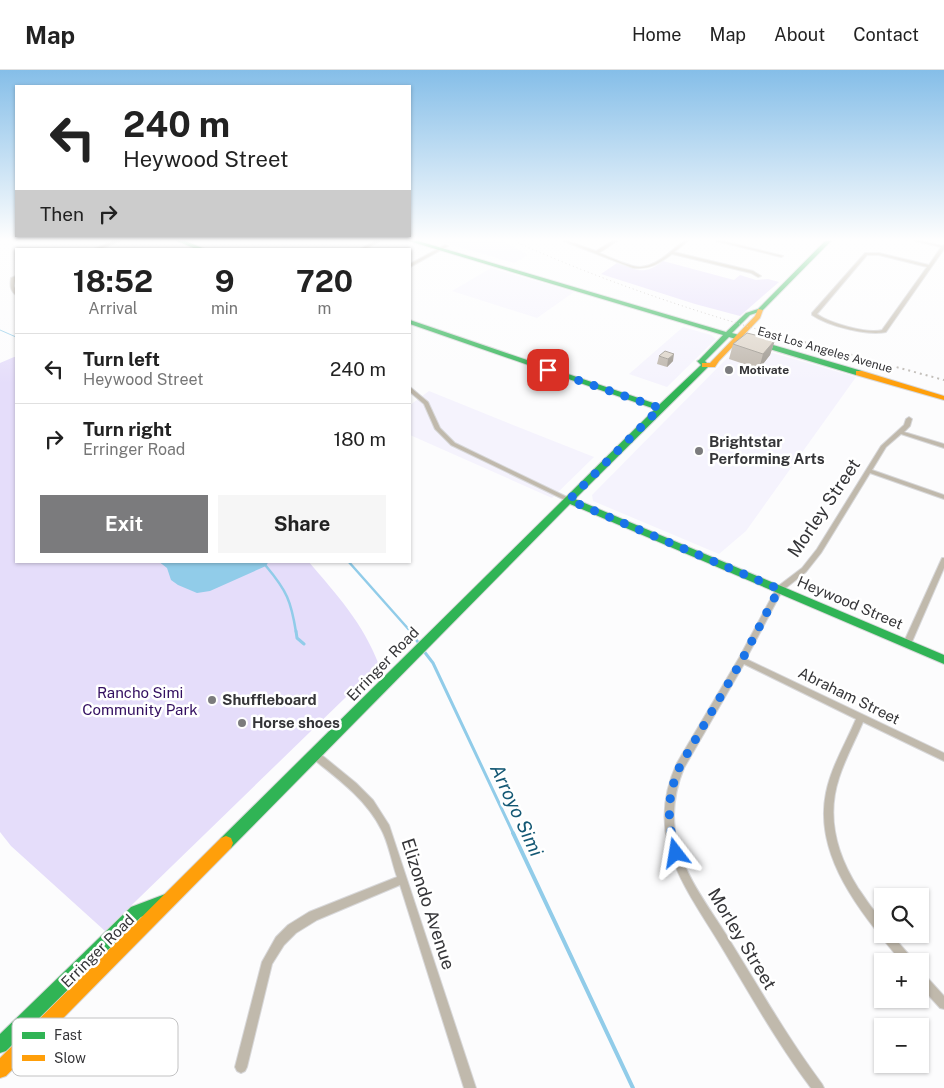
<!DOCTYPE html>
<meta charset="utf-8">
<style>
body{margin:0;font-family:"Public Sans",sans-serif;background:#f6f6f6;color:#222;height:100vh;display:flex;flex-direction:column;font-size:19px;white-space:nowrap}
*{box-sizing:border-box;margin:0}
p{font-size:16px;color:#767676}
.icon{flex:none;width:28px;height:28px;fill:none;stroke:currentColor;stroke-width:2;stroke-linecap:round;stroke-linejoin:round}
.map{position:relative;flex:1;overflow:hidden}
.details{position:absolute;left:15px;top:178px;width:396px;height:315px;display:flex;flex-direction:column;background:#fff;border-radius:0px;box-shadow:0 1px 4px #0004}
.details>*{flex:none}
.top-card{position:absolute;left:15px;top:15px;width:396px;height:152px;border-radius:0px;box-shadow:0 1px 4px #0004;background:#fff;color:#222;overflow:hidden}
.controls{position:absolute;left:874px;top:818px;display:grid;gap:10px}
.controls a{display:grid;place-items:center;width:55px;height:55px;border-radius:0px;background:#fff;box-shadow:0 1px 4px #0004;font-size:25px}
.pin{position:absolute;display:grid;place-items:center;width:42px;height:42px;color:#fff;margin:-21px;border-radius:10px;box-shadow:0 2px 8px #0006}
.me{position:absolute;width:55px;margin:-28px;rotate:346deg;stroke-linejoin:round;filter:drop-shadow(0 0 4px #0008)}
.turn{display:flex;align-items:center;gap:18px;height:105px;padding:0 25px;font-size:22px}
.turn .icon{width:65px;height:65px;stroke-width:2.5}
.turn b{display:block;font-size:35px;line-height:42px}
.then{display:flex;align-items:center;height:48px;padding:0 25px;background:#0003;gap:10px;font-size:19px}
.eta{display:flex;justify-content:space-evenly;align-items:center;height:85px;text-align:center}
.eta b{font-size:30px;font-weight:700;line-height:35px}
.action{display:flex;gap:10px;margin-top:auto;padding:10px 25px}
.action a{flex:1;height:58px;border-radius:0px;background:#7b7b7d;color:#fff;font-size:20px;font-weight:700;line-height:58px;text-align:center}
.action a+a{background:#f6f6f6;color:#222}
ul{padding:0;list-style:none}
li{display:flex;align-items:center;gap:15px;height:70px;padding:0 25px;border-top:1px solid #e0e0e0}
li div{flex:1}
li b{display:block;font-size:19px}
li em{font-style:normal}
header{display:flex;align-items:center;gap:30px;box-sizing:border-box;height:70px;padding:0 25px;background:#fff;border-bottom:1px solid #e0e0e0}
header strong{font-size:24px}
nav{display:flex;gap:28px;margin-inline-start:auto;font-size:18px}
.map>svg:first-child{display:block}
.built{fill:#f5f3fd}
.green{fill:#e5ddfa}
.water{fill:#91cce9}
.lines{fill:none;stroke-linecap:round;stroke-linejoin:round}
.stream-far3{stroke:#91cce9;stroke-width:1}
.stream-far2{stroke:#91cce9;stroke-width:2.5}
.stream-far1{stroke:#91cce9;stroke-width:3}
.stream{stroke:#91cce9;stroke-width:4}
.street-casing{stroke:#d8d8da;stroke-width:2}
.fast-casing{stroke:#d8d8da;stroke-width:2}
.slow-casing{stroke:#d8d8da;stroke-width:2}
.street{fill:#c0b9ac;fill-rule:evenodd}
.fast{fill:#30b455;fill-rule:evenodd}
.slow{fill:#ff9f0a;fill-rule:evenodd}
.rail-far1{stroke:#bfbbb6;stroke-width:1;stroke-dasharray:1 3;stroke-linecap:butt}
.rail{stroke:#bfbbb6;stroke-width:2;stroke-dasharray:2 4;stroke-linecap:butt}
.wall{fill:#bdb5ab}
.shaded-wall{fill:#9a948b}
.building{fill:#dcd3c7;stroke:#9a948b}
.route{stroke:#1a73e8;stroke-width:9;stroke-dasharray:0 16.2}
.poi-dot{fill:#7b7b7d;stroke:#fff;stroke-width:2}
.labels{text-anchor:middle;stroke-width:5;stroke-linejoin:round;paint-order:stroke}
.far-street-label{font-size:12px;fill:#353538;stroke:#fff}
.far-poi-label{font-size:12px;font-weight:bold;fill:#353538;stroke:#fff;text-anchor:start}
.poi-label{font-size:15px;font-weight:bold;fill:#353538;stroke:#fff;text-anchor:start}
.street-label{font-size:15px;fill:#353538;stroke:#fff}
.park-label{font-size:15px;fill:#330f60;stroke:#fff}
.near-street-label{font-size:18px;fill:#353538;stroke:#fff}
.near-water-label{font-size:19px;font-style:italic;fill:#145874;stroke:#fff}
.key{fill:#fff;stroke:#c2c2c3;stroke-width:1}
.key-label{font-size:14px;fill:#353538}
</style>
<header>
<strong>Map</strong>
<nav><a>Home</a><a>Map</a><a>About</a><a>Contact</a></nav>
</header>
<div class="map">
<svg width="944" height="1018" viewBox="0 0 944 1018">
<rect width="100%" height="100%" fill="#fcfcfd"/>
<path class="built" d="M438,171h66l24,14 -14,8z
M491,198l83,24 -37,26 -85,-27z
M683,257l28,8 5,4 -49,48 -38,-13z
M749,276l107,31 -110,154 -27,23 -126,-53 -1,-6 146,-148z
M429,321l84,34 81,32 -42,41 -142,-63v-30z"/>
<path class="green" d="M663,191l71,19 6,-5 16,5 12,-1 11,3 -39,34 -45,-12 -94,-30 16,-11c20,7 27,13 46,-2z
M14,287h2v204h292c29,34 55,62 71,104l-274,266 -94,-85 -11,-14v-469z"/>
<path class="water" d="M158,491h111l-3,5 -56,25 -13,2 -19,-8 -7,-5 -4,-12z"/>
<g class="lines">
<path class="stream-far3" d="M0,260l16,7"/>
<path class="stream-far2" d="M348,491l63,71
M266,496c21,25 25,35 30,66"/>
<path class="stream-far1" d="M296,561l1,7 7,6
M410,561l10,14
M423,580l10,13 81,172"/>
<path class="stream" d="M513,763l120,255"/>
<defs>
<path id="street" d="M114,171h6l-20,8h-6z
M375,171h5l-15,8h-5z
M563,171h5l28,10 16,-10h5l-18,12c11,4 30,14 41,14 18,-1 31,-17 44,-26h4l-14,11 79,19 8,5 -3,1 -7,-4 -79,-19c-12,9 -23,16 -39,14z
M716,171h7l60,15 -2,1z
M915,171h7l20,5 2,-1v4l-58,83c-19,4 -58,-6 -74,-17v-2l53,-60h14l50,12 12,-18zM867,185h12l48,12 -45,63c-15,4 -53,-7 -65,-16z
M445,175l3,1 -38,21v-3z
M16,206l-2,10 2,4v5c-6,-4 -6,-10 -5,-17z
M410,317l18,15 12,26 15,15 116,56 1,1 -1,1h-4l-116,-56 -16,-16 -11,-25 -14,-12z
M909,347l3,2 -2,7 -6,6 40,12v4l-43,-14 -15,13 -14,23 72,25v4l-74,-26 -49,80 -15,19 -24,19 -36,68 198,94v8l-81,-39c-8,19 -18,37 -24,56 -13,39 -2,77 19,110 6,8 11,17 18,25 1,3 5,6 6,9 1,3 0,9 0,12h9l20,23 1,4h-11c-38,-46 -88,-104 -75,-168 5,-26 20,-50 30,-74l-112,-55 -60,104c-10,24 -13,48 -7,74 8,35 32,65 50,94 31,50 60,101 95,148l2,4h-13c-34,-45 -61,-94 -90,-142 -19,-32 -43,-64 -53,-101 -7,-28 -3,-56 9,-82l62,-105 38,-71 25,-19 15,-19 64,-103 23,-21 2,-6z
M942,488h2v10l-33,76 -1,2h-6l-1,-2z
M315,681l3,1 38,31 17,17 16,25 87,263h-12l-64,-203 -83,35 -21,13 -12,12 -12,19 -25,103 -2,4 -4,2 -4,-2 -2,-4 27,-105 14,-25 12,-12 21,-13 88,-35c-5,-14 -9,-36 -16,-48 -15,-30 -43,-50 -69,-71l-1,-3 1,-3z
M920,903l4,1 20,22v13l-4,-1 -20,-22z"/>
<path id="fast" d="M177,171h8l20,8h-9z
M409,171h9l308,91 20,-19 12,-4 67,-68h6l-69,70 -12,4 -18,18 130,38v4h-6l-127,-38 -24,24 4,4 -1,2 -133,132 369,156v9l-374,-160 -339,344 -5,2 -5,-2 -2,-5 2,-5 434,-429 -245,-85v-4l249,85 42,-40 -4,-4 2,-1 24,-25z
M168,823l5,2 2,5 -2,5 -32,12 -135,134 -6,2v-19l131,-127z"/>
<path id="slow" d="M758,239l5,1 -3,8 -41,43 -4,6h-13v-4h8l45,-47z
M856,301h6l82,25v4l-88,-25z
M226,766l5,2 2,5 -2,5 -225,228 -6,2v-20l221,-220z"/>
</defs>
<use href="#street" class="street-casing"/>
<use href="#fast" class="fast-casing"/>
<use href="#slow" class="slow-casing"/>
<use href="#street" class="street"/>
<use href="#fast" class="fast"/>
<use href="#slow" class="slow"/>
<path class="rail-far1" d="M514,171c95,43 194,75 295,103"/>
<path class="rail" d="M804,272l140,38"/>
</g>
<path class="wall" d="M775,270l-5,15 -11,14 -30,-10 4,-15z
M659,286l14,5 -6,6 -10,-3z"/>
<path class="shaded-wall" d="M775,270l-5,15 -11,14 4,-15z
M674,284l-1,7 -6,6 1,-8z"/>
<path class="building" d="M747,263l28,7 -12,14 -30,-10z
M665,281l9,3 -6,5 -9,-3z"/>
<linearGradient id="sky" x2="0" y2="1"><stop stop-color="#85bee8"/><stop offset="0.54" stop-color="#fefefe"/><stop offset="1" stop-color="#fefefe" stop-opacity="0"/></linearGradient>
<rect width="944" height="314" fill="url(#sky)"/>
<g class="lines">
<path class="route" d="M548,300l112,38 -91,92 210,89 -37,71 -62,106c-14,32 -13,54 -4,87"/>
</g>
<g class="poi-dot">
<circle cx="729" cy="300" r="5"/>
<circle cx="699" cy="381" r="5"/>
<circle cx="212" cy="630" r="5"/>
<circle cx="242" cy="653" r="5"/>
</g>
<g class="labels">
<g class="far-street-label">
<text transform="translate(825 280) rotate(16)" y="4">East Los Angeles Avenue</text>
</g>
<g class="far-poi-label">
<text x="739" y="304">Motivate</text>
</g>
<g class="poi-label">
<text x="709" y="377">Brightstar<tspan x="709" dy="17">Performing Arts</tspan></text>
<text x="222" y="635">Shuffleboard</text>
<text x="252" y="658">Horse shoes</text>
</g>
<g class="street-label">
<text transform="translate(850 533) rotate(23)" y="5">Heywood Street</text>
<text transform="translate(383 594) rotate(-46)" y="5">Erringer Road</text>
<text transform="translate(849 626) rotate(26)" y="5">Abraham Street</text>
<text transform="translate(98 881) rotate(-45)" y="5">Erringer Road</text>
</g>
<g class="park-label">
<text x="140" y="628">Rancho Simi<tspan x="140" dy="17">Community Park</tspan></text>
</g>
<g class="near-street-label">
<text transform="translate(824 438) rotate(-56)" y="6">Morley Street</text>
<text transform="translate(428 834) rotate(72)" y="6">Elizondo Avenue</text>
<text transform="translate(742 869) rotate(59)" y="6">Morley Street</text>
</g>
<g class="near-water-label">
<text transform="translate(517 740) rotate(65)" y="7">Arroyo Simi</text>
</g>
</g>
<rect x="12" y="948" width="166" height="58" rx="8" class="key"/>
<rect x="22" y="962" width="23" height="7" fill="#30b455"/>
<rect x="22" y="985" width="23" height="6" fill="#ff9f0a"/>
<g class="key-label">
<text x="54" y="970">Fast</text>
<text x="54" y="993">Slow</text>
</g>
</svg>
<div class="controls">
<a><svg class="icon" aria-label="search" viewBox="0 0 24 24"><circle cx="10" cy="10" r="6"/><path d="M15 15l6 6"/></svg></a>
<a>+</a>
<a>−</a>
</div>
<div class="pin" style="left:548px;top:300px;background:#d93025"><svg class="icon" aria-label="arrive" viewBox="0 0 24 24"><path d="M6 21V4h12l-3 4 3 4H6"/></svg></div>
<svg class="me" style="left:676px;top:783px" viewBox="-20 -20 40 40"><path d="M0-17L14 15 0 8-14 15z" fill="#1a73e8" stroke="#fff" stroke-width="4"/></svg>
<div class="top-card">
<div class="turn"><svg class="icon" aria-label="left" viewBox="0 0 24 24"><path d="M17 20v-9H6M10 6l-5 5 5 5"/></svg><div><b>240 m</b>Heywood Street</div></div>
<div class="then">Then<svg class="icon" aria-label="right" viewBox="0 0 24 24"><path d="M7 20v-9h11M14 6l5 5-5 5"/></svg></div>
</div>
<section class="details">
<div class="eta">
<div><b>18:52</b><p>Arrival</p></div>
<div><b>9</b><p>min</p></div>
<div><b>720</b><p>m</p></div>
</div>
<ul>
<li><svg class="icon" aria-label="left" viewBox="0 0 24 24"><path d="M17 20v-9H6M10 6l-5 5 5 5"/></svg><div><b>Turn left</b><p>Heywood Street</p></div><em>240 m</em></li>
<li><svg class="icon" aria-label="right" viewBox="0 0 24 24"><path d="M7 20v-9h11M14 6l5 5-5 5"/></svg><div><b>Turn right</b><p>Erringer Road</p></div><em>180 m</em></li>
</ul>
<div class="action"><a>Exit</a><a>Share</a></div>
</section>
</div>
